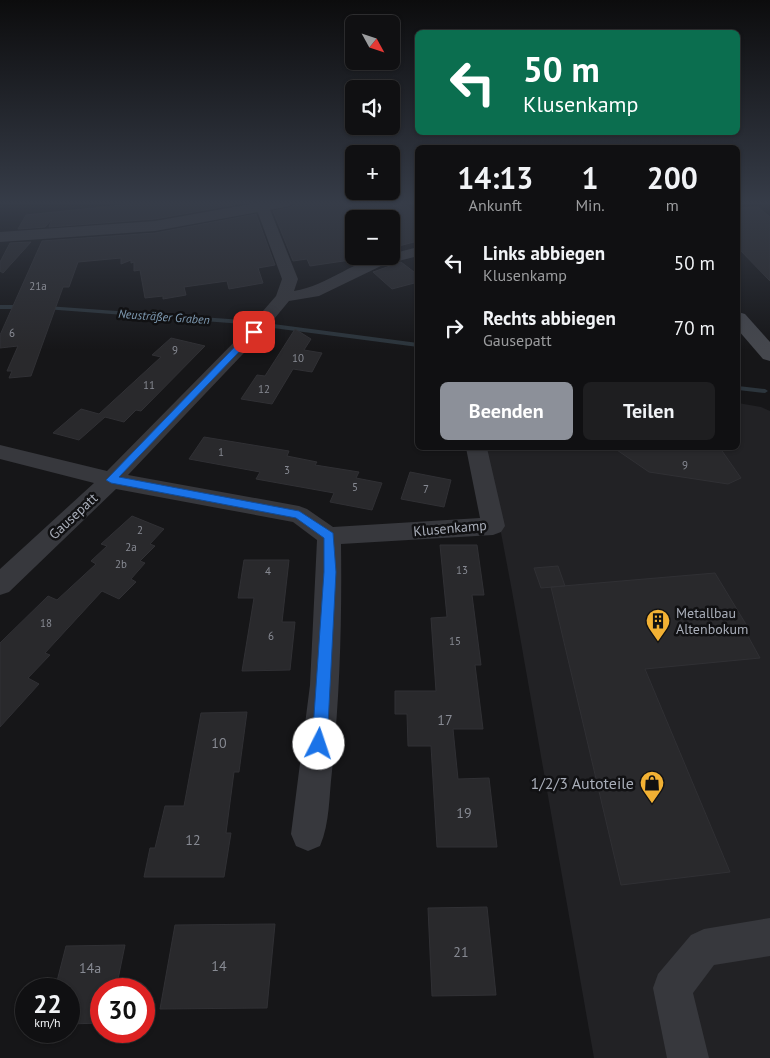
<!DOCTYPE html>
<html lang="de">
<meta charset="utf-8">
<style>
body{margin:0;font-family:"PT Sans",sans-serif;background:#1e1e20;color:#f1f3f6;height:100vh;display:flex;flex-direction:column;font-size:19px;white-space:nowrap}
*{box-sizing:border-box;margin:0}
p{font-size:16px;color:#9c9d9f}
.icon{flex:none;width:28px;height:28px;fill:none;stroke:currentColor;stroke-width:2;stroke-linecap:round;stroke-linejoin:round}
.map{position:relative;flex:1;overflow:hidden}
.drawer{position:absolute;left:415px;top:145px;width:325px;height:305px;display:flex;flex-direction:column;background:#101012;border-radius:8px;box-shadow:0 1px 4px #0004,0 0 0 1px #303032}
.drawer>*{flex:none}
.hud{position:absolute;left:415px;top:30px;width:325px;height:105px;border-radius:8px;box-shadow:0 1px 4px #0004,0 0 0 1px #303032;background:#0b6e4f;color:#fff;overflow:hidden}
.needle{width:32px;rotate:130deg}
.buttons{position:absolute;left:345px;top:15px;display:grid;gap:10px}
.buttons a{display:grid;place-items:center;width:55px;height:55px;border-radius:8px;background:#101012;box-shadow:0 1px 4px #0004,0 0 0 1px #303032;font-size:25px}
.speed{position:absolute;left:15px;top:978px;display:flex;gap:10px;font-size:25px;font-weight:700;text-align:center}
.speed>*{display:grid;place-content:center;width:65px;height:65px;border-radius:50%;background:#101012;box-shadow:0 1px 4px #0004,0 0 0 1px #303032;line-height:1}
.speed small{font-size:12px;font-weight:400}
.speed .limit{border:8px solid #d22;background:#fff;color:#111}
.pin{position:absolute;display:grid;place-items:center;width:42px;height:42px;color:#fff;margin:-21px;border-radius:10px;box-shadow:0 2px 8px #0006}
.me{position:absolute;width:55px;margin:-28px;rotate:4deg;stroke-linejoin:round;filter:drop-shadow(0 0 4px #0008)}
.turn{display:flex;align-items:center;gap:18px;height:105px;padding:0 25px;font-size:22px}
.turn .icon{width:65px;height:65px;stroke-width:2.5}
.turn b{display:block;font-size:35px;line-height:42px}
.eta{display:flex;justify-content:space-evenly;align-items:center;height:85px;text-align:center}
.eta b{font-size:30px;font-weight:600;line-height:35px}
.button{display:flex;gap:10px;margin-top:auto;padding:10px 25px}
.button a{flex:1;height:58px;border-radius:8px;background:#8c9099;color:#fff;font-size:20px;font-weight:600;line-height:58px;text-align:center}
.button a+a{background:#1e1e20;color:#f1f3f6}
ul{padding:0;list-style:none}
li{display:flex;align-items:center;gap:15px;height:65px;padding:0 25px}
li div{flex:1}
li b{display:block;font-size:19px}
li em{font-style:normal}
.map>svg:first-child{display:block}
.built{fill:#222225}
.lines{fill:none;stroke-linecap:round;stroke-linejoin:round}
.stream{fill:#2c353c;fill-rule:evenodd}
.building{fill:#29292c;stroke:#303034}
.minor{fill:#37383d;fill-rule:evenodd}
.tertiary{fill:#37383d;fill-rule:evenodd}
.secondary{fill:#45474d;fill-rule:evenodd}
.route{fill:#1a73e8;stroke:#114b97}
.labels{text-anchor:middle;stroke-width:5;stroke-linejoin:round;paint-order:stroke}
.number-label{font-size:11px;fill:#888b94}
.far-water-label{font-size:12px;font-style:italic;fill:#7f9bb3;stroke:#111113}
.street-label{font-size:14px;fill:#a8adb8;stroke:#111113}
.poi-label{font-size:14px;fill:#a8adb8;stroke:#111113;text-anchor:start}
.near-number-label{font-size:14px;fill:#888b94}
.near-poi-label{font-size:16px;fill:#a8adb8;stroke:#111113;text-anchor:end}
</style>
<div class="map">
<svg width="770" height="1058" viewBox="0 0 770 1058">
<rect width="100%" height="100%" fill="#161618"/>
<path class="built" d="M738,403l23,4 9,4v647h-176l-82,-467 -27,-143h253z"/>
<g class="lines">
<path class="stream" d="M0,305h23l3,2 -3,2h-23z
M47,306l196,14 175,23v4l-175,-23 -198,-15v-2z
M738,386l27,3 3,2 -3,2 -27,-3z"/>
</g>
<path class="building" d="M131,202h119l-95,17 -106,8 3,-8 -7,8 -27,2 8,-14 106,-11z
M295,202h106l17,12v27l-27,7v-29h-37v37h22l-16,5 -3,-2 -47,7 -3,-7 -14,2 -20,-50 19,-4z
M758,207l12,10v64l-32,-33v-40z
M256,214l19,51 -17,3 5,15 -34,6 -2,-8 -43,6 2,8 -23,4v-3l-18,2 -5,-28 -6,1v-9l-3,1v-3l-10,4v-6l-43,4 -9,25h-6l-32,89 -22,2 3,-7h-5l11,-25 -18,2v-13l42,-94 113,-8z
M31,242l-28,31 -3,-2v-9l10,-19z
M401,262l17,13v7l-26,7 -19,-17z
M295,329l16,10 -7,11 18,3 -10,19 -19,-3 -21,35 -31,-5 16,-24 8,1z
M171,338l34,8 -64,65 -5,-1 -12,12 -19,-5 -26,23 -26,-7 28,-24 18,5 62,-57 -9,-2z
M204,437l85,14 -2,5 30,6 -2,3 44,7 -3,6 26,5 -10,27 -42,-8 4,-9 -78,-14 4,-7 -71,-13z
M614,448h106l21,30 -13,6 -79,-12z
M410,472l41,8 -7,27 -43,-8z
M132,516l32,13 -14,15 5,2 -15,15 5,2 -14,16 5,3 -17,17 -17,-8 -57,62 5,2 -22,23 11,6 -39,43v-84l48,-47 9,4 39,-36 -5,-3 16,-15 -6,-2z
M440,545h37l7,50h-12l9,70h-6l8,64h-30l5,50 31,-1 8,69h-60l-6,-101h-23l-1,-32h-12v-23h41l-5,-73 16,-1z
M244,560h45l-7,62h13l-5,48 -48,1 12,-73h-16z
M558,566l7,20 -24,2 -7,-20z
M715,573l32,53 -4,1 17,31 -115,11 85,203 -109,13 -70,-298z
M247,712l-8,60h-5l-8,61h5l-7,44h-80l6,-29h5l10,-42h19l17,-93z
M487,907l9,88 -64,1 -4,-88z
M275,924l-8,84 -107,1 15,-84z
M125,945l-9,44h-15v34l-32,1v-35h-14l11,-43z"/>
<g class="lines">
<path class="minor" d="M254,202h13l31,77 -4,12c34,-5 64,-35 97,-35v-2l27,-7v9l-35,9 -64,31 -30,5 -29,35 -132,139 171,31 8,3 26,18 147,-9 -14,-70h21l18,78 -4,6 -8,3 -152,9c1,76 -1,151 -9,227 -3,24 -2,52 -12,75l-12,5 -12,-5 -5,-12 19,-149 7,-145 -24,-18 -177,-33 -107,103 -9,3v-26l94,-86 -94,-24v-14l107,26 141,-143 28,-32 6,-17z
M770,918v38l-56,9 -21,28 16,65h-42l-14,-70 5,-14 33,-39 13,-6z"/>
<path class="tertiary" d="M261,202h32l-2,3 -5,2 -131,24 -155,11v-10l155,-11z"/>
<path class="secondary" d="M738,312l7,2 25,28v19l-7,-2 -25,-29z"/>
</g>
<linearGradient id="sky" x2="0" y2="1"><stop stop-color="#0c0c0d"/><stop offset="0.58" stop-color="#363c48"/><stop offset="1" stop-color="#363c48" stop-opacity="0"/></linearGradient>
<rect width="770" height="350" fill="url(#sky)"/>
<path class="route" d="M251,330l7,2 -139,145 180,34 34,22 3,39 -9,172 -2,5 -6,2 -5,-2 -2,-5 12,-172v-34l-28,-20 -185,-35 -5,-3z"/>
<defs>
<symbol id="building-pin" viewBox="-11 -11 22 30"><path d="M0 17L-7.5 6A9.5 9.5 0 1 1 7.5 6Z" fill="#f2b134" stroke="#111113"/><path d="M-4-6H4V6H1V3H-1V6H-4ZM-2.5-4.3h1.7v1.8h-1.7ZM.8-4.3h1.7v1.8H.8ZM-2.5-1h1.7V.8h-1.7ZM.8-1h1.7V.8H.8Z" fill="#111"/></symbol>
<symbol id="shop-pin" viewBox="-11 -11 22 30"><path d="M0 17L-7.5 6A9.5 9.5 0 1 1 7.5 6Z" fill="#f2b134" stroke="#111113"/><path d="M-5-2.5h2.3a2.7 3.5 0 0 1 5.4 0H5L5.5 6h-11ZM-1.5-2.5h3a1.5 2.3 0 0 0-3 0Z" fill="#111"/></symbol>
</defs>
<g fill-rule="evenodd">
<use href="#building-pin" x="644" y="607" width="28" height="38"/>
<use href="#shop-pin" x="638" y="769" width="28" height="38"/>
</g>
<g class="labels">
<g class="number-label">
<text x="38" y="290">21a</text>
<text x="12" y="337">6</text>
<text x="175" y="354">9</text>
<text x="298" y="362">10</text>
<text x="149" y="389">11</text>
<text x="264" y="393">12</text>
<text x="221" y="456">1</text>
<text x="685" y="469">9</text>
<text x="287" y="474">3</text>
<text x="355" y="491">5</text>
<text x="426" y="493">7</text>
<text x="140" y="534">2</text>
<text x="131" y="551">2a</text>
<text x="121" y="568">2b</text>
<text x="462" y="574">13</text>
<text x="268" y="575">4</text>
<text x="46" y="627">18</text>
<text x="271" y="640">6</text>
<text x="455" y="645">15</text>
</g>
<g class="far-water-label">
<text transform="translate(164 317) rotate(4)" y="4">Neusträßer Graben</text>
</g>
<g class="street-label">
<text transform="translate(73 516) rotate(-43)" y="5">Gausepatt</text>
<text transform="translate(450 528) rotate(-5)" y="5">Klusenkamp</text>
</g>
<g class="poi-label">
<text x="676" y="618">Metallbau<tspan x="676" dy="16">Altenbokum</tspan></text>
</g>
<g class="near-number-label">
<text x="445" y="725">17</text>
<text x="219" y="748">10</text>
<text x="464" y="818">19</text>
<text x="193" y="845">12</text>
<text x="461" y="957">21</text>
<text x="219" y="971">14</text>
<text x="90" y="973">14a</text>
</g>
<g class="near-poi-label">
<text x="634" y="789">1/2/3 Autoteile</text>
</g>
</g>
</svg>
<div class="buttons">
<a><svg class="needle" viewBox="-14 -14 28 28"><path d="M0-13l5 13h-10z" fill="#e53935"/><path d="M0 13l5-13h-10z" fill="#9c9d9f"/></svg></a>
<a><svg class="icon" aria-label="sound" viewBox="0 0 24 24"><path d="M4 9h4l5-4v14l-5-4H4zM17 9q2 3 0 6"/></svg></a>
<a>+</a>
<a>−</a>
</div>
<div class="speed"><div>22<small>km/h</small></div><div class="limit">30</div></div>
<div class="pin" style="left:254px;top:332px;background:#d93025"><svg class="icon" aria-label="arrive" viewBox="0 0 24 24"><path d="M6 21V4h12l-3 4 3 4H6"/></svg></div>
<svg class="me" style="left:319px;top:744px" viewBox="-20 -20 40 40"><circle r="19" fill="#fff"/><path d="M0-13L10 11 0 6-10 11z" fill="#1a73e8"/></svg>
<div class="hud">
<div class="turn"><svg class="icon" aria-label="left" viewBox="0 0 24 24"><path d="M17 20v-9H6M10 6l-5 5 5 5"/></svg><div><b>50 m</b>Klusenkamp</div></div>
</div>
<section class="drawer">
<div class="eta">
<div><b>14:13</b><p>Ankunft</p></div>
<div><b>1</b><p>Min.</p></div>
<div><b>200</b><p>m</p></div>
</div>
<ul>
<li><svg class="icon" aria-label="left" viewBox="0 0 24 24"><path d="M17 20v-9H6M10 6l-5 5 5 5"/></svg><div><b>Links abbiegen</b><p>Klusenkamp</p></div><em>50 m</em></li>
<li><svg class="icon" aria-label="right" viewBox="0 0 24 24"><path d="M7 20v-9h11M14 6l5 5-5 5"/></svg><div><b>Rechts abbiegen</b><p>Gausepatt</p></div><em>70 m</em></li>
</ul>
<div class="button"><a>Beenden</a><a>Teilen</a></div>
</section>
</div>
